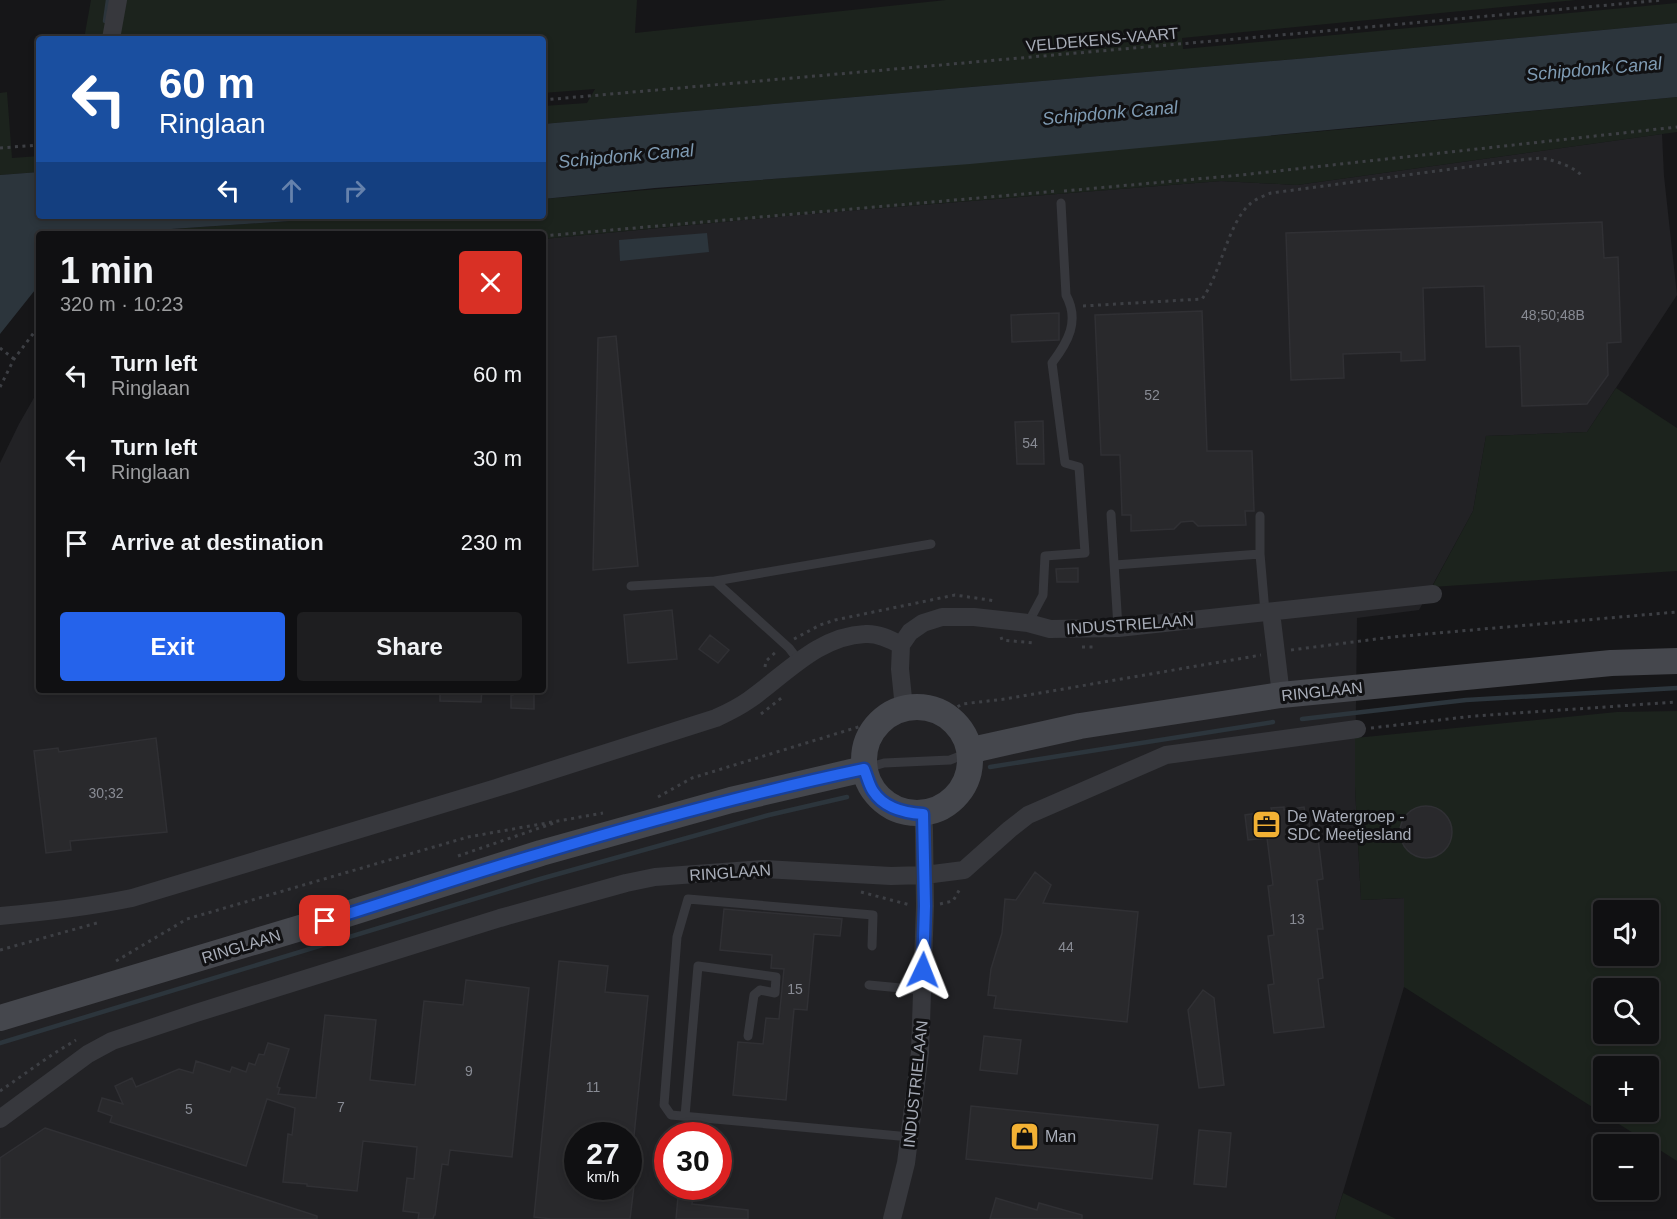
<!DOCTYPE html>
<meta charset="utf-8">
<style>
body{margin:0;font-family:Helvetica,sans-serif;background:#1e1e20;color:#f1f3f6;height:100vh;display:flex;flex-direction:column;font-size:22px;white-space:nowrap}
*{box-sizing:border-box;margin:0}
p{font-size:20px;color:#9c9d9f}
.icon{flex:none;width:33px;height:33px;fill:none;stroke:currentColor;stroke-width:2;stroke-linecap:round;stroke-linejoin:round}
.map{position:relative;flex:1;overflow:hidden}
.sheet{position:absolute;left:36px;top:231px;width:510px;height:462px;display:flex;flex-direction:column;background:#101012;border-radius:6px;box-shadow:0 3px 9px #0003,0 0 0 2px #303032}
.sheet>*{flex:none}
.top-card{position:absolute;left:36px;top:36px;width:510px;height:183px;border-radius:6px;box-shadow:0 3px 9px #0003,0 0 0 2px #303032;background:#1a4fa0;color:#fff;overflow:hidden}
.fabs{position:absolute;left:1593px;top:900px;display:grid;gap:12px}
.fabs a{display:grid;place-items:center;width:66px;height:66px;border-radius:6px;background:#101012;box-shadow:0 3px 9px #0003,0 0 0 2px #303032;font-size:30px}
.speed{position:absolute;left:564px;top:1122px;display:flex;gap:12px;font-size:30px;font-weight:700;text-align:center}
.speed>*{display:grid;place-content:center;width:78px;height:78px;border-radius:50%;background:#101012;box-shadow:0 3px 9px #0003,0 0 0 2px #303032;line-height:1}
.speed small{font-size:15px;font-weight:400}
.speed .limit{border:9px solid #d22;background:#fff;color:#111}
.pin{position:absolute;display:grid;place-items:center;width:51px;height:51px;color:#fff;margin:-26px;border-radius:12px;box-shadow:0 3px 9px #0006}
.me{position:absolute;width:66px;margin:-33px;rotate:2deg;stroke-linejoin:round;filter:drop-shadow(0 0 4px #0008)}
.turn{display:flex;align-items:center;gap:21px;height:126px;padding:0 24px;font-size:27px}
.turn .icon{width:78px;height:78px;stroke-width:2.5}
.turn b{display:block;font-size:42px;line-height:51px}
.lanes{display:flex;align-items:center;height:57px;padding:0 24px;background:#0003;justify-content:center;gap:30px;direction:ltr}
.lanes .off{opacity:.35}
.round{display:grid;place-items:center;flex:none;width:63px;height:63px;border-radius:6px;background:#1e1e20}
.summary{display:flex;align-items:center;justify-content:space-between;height:102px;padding:0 24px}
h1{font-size:36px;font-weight:800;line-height:45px}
.cta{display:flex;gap:12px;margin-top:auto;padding:12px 24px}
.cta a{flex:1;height:69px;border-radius:6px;background:#2563eb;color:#fff;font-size:24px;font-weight:800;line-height:69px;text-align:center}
.cta a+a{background:#1e1e20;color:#f1f3f6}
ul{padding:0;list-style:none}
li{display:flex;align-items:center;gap:18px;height:84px;padding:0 24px}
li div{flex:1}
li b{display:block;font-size:22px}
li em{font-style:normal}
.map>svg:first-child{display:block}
.built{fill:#222225;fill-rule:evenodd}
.green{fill:#1c231d;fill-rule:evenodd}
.water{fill:#2c353c}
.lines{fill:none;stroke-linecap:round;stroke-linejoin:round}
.stream{stroke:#2c353c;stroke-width:4.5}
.building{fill:#29292c;stroke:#303034;stroke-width:1.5}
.path{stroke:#3d3f44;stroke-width:3;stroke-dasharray:3 4.5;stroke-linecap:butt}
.service{stroke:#37383d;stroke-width:9}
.minor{stroke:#37383d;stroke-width:18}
.secondary{stroke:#45474d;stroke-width:26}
.route-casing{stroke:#184099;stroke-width:15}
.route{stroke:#2563eb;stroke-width:10}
.labels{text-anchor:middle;stroke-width:6;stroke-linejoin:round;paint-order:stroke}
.number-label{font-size:14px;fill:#888b94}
.street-label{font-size:16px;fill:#a8adb8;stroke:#111113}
.poi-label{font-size:16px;fill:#a8adb8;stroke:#111113;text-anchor:start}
.water-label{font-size:18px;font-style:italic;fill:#7f9bb3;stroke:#111113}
</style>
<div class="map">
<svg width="1677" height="1219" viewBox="0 0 1677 1219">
<rect width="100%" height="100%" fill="#161618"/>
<path class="built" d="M1662,134l2,42 13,119 -90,137 -101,4 -13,75 -54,99 -62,8 -2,169 6,113 43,-2v89l-69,232h-1335v-756l19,-39 20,-35v301h504v-451l264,-25 414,-33 76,4zM578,1136h50v50h-50zM668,1136h50v50h-50z"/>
<path class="green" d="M91,0h546l-2,33 311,-33h630l-394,38 1,11 494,-46v20l-369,35 -765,66v-18l44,-3 8,-14 -52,4v-54h-459z
M7,92l5,66 27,-2v16l-39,3v-82z
M1677,97v35l-380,53 -76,-4 -414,33 -264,25v-5h-445l265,-18h180v-17l803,-70z
M1616,388l61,40v143l-245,16 41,-76 13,-75 101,-4z
M1677,711v450l-273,-174v-89l-43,2 -6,-113v-49l262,-26zM1604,910h44v46h-44zM1604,988h44v46h-44zM1604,1066h44v46h-44z
M1343,1193l53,26h-61z"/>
<path class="water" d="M1677,23v74l-707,67 -315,24 -112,11v-75l765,-66z
M39,172v44h324l-265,18h-59v51l-39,49v-159z
M707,233l2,19 -89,9 -1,-21z"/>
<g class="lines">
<path class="stream" d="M105,21l3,-21
M1302,719l164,-19 211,-12
M990,767l283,-45
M0,1043l540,-164 229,-64 78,-18"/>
</g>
<path class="building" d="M1602,222l2,36 14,-1 3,85 -14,1 1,32 -21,29 -65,2 -2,-60 -34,1 -2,-61 -61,2 2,72 -24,1v-9l-58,2 1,24 -53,2 -5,-147z
M1202,311l5,140h45l2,60h-9l1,14 -48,1 -5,-5 -12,1 -7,7 -43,2v-16h-9l-2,-60h-19l-6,-140z
M1059,313v27l-47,2 -1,-27z
M616,336l22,230 -45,4 5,-232z
M1043,421l1,43h-27l-2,-42z
M1078,568v14h-21l-1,-13z
M672,610l5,49 -49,4 -4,-48z
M710,635l19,15 -11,13 -19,-14z
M440,690h42l-1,12 -41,-1z
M513,690h21v19l-23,-1v-13h2z
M156,738l11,94 -97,9 1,9 -25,3 -12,-102 24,-3 1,4z
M1400 832a26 26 0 1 1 52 0a26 26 0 1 1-52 0Z
M1284,807v3l20,-3 2,13h3l1,11 7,-1 6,49 -6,1 6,49h-6l6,49 -5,1 6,48 -50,6 -6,-48 6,-1 -6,-48 6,-1 -6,-49 5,-1 -6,-47 -19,2 -3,-25 27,-4 -1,-3z
M1035,872l16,13 -8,18 95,9 -11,110 -133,-14 2,-12 -8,-1 3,-26 11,-36 3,-34 11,1z
M724,909l118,10 -2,17 -26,-2 -7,76 -13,-1 -8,91 -53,-5 5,-53 25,2 3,-26 13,1 5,-50 -13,-1 1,-13 -52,-5z
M559,961l49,5 -3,26 43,4 -14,140h-56v50h56l-4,33h-78l-18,-2z
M466,980l63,8 -17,169 -62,-7 -2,15 -6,-1 -7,51h-1l-1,4h-15l1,-6 -16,-2 4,-33 7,1 3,-32 -54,-6 -6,50 -50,-5v-2l-24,-2 5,-48 4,1 3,-27 -28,-9 -21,67 -136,-44 2,-6 -14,-5 4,-13 21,6 -8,-18 17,-8 4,9 43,-18 14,4 3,-12 34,11 2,-5 14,5 3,-9 6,2 4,-11 5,1 4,-12 21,6 -12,38 3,1 -2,6 38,4 9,-83 51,5 -6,60 45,5 9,-84 39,4z
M1203,990l11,8 10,87 -25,3 -11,-78z
M984,1036l37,4 -4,34 -37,-4z
M971,1106l187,19 -6,54 -186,-20z
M45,1128l272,88v3h-317v-61z
M1199,1130l32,3 -5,54 -32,-3z
M679,1186h15l-2,18 56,6v9h-72z
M996,1198l41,12 2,-7 43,12v4h-92z"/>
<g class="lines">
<path class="path" d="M543,100l727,-64 393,-36
M0,148l39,-3
M1064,191l177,-16 436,-48
M543,236l515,-45
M1083,306l119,-7c19,-26 26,-76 48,-95 5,-5 14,-8 21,-11l241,-32c11,-1 25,-4 35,-2 12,3 29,9 36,18
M0,348l14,11
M0,387l14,-28 25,-33
M1001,637l1,3 32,3
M794,639l26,-14 15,-5 120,-25 41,6
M1082,647h15
M1291,650l101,-13 285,-25
M765,667l1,-6 11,-10
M761,714l23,-18
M945,715l17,-11 43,-5 256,-44
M1371,728l103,-12 203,-14
M658,797l34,-19 176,-54
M458,856l96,-33
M861,892l49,13
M940,904l13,-3 8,-14
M0,950l97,-27
M116,961l71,-42 281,-82 135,-24
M0,1091l53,-37 23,-14"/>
<path class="service" d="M1111,514l7,114
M1260,554l5,58
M1115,565l145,-11v-38
M715,581l216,-37
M631,586l84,-5 74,67 10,13
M1028,623l15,-28 2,-39 40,-3 -6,-86 -14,-4 -13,-100c16,-21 28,-42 14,-68l-5,-92
M864,769l20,-6 66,-3 18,-7
M872,946l1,-31 -185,-16 -11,38 -13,168 7,10 239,22
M869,985l53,5
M685,1116l13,-150 78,11 -1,16 -15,-3 -6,5 -6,41"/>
<path class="minor" d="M111,39l7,-39
M1271,612l10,83
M904,708l-4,-39 1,-24 9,-13 13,-9 19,-6h32l54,6 22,6 68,-1 315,-34
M0,916c45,-4 88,-9 132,-18l364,-110 220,-70c11,-5 23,-11 33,-18 36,-25 69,-64 116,-66 13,-1 25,5 36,11
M0,1119l88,-65 24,-13 84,-28 304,-95 126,-35 29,-6 109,-8 127,7 34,-1 39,-5 46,-41 18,-14 138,-60 191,-26
M892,1219l14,-56 14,-111 5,-146 -1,-77 -1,-15"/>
<path class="secondary" d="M864 760a53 53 0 1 1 106 0a53 53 0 1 1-106 0Z
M970,752l11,-4 99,-22 201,-31 330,-32 66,-2
M0,1018l347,-104 194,-61 190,-53 133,-31"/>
</g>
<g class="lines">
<defs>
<path id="route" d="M325,921c72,-22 144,-47 217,-68 106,-32 213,-61 322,-84 3,7 5,16 9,22 11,17 31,22 50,23l2,92 -2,64"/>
</defs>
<use href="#route" class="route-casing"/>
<use href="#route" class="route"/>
</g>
<defs>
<symbol id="office-square" viewBox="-11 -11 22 22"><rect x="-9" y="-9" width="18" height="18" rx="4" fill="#f2b134" stroke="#111113"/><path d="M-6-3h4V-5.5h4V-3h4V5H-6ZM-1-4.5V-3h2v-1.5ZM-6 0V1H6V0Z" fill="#111"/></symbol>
<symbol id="shop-square" viewBox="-11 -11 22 22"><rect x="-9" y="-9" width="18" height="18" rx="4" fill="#f2b134" stroke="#111113"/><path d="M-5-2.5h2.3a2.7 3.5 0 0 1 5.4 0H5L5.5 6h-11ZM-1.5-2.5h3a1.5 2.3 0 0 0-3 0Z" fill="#111"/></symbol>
</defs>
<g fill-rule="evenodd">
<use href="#office-square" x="1250" y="808" width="33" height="33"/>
<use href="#shop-square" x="1008" y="1120" width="33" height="33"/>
</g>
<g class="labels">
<g class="number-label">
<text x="1553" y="320">48;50;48B</text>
<text x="1152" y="400">52</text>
<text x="1030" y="448">54</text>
<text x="106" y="798">30;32</text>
<text x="1297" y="924">13</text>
<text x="1066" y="952">44</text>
<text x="795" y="994">15</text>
<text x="469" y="1076">9</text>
<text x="593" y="1092">11</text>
<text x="341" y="1112">7</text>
<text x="189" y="1114">5</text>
</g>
<g class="street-label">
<text transform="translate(1102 39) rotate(-5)" y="6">VELDEKENS-VAART</text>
<text transform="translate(1130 624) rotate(-4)" y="6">INDUSTRIELAAN</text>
<text transform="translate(1322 691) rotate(-6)" y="6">RINGLAAN</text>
<text transform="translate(730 872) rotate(-4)" y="6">RINGLAAN</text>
<text transform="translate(241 946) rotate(-17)" y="6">RINGLAAN</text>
<text transform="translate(915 1084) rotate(-84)" y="6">INDUSTRIELAAN</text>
</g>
<g class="poi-label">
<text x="1287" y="822">De Watergroep -<tspan x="1287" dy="18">SDC Meetjesland</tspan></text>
<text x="1045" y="1142">Man</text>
</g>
<g class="water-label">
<text transform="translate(1594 69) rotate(-5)" y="6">Schipdonk Canal</text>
<text transform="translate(1110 113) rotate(-5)" y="6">Schipdonk Canal</text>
<text transform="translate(626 156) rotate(-5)" y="6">Schipdonk Canal</text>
</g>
</g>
</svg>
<div class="fabs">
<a><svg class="icon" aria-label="sound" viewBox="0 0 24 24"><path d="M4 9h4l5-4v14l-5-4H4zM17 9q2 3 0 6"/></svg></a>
<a><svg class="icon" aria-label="search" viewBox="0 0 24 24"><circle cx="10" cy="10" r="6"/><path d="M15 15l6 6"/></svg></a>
<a>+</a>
<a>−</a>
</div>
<div class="speed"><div>27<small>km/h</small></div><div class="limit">30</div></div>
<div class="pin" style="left:325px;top:921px;background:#d93025"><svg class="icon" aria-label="arrive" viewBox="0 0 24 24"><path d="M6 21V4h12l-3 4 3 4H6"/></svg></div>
<svg class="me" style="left:923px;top:970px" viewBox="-20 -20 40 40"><path d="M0-17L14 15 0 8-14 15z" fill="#2563eb" stroke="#fff" stroke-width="4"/></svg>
<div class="top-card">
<div class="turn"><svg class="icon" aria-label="left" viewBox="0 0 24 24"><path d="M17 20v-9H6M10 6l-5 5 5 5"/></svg><div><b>60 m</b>Ringlaan</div></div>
<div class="lanes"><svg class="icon" aria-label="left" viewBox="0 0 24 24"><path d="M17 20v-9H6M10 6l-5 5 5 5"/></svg><svg class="icon off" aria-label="ahead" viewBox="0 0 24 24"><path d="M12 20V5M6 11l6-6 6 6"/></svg><svg class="icon off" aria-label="right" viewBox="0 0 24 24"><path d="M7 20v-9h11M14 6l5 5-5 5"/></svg></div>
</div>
<section class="sheet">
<div class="summary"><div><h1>1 min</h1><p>320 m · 10:23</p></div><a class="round" style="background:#d93025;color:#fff"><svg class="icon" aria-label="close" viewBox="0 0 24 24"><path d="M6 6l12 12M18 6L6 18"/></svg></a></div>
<ul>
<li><svg class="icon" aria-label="left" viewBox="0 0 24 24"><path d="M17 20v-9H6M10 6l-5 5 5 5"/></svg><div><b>Turn left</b><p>Ringlaan</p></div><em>60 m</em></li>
<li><svg class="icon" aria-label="left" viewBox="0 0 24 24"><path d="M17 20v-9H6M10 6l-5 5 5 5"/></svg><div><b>Turn left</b><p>Ringlaan</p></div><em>30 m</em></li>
<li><svg class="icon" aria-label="arrive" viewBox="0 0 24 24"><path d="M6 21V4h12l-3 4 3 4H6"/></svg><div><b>Arrive at destination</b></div><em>230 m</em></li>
</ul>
<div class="cta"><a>Exit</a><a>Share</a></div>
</section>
</div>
